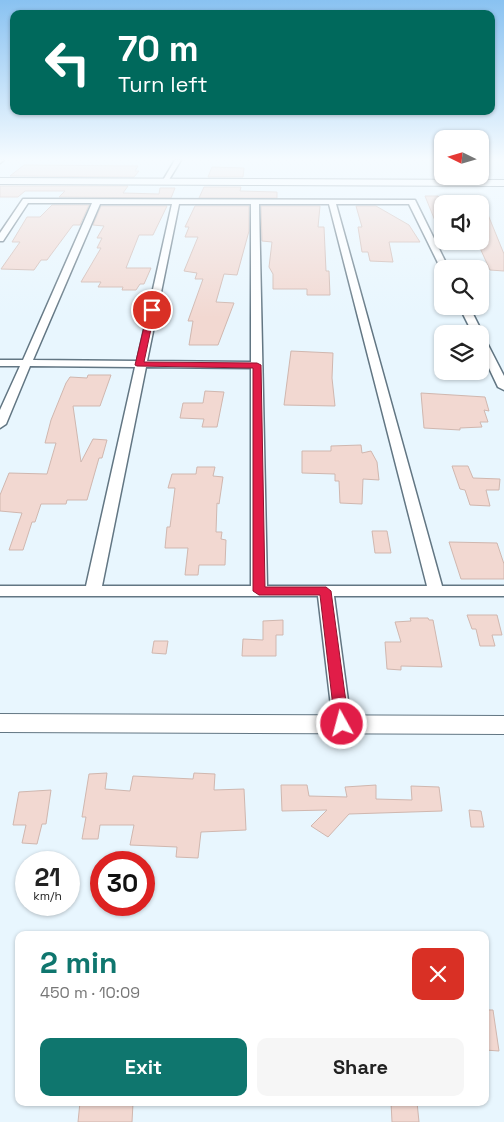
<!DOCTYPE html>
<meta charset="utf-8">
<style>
body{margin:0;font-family:"Space Grotesk",sans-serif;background:#f6f6f6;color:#222;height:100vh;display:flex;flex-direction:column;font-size:19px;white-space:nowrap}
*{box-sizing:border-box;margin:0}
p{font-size:16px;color:#767676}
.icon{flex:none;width:28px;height:28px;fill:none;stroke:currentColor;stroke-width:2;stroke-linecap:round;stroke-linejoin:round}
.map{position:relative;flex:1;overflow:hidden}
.drawer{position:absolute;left:15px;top:931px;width:474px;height:175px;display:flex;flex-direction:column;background:#fff;border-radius:10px;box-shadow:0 1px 4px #0004}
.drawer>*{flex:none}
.top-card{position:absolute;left:10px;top:10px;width:485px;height:105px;border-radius:10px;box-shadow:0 1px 4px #0004;background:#00695c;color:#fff;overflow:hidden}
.needle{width:32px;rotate:275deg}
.tools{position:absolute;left:434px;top:130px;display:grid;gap:10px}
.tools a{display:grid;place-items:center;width:55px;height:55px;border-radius:10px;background:#fff;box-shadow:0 1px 4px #0004;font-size:25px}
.speed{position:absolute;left:15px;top:851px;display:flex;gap:10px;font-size:25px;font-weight:700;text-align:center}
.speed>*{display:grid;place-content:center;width:65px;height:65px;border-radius:50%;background:#fff;box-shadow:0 1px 4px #0004;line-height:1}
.speed small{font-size:12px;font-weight:400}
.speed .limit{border:8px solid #d22;background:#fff;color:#111}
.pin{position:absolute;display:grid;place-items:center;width:42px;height:42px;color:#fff;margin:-21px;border:2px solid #fff;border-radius:50%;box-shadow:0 1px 5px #0007}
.me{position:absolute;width:55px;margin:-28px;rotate:353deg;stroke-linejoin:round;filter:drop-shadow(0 0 4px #0008)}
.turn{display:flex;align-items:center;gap:18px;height:105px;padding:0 25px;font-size:22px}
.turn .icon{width:65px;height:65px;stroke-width:2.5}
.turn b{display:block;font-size:35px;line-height:42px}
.round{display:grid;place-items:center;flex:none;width:52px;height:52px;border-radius:10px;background:#f6f6f6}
.summary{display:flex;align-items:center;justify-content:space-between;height:85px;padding:0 25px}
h1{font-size:30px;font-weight:700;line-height:38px;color:#0f766e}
.cta{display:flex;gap:10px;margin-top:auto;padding:10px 25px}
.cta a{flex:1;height:58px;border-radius:10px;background:#0f766e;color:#fff;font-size:20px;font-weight:700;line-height:58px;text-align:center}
.cta a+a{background:#f6f6f6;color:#222}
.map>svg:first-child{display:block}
.building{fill:#f2d8d1;stroke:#d0b7af}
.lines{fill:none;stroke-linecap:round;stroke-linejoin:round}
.minor-casing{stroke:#627683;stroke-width:3}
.tertiary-casing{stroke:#627683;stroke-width:2}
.minor{fill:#fff;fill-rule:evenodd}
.tertiary{fill:#fff;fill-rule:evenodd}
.route{fill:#e11d48;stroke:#92132f}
</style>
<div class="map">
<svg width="504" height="1122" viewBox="0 0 504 1122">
<rect width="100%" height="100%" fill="#e8f6fe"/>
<path class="building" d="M24,165l114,1 -3,5h4l-5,6 -124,-1z
M212,167l32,1 -1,9h-35z
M0,186h128l-5,7 36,1 1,-6h15l-4,10 -112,-1 6,-6h-40l-7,6h-18z
M204,187h37l-1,4 37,1v6h-78z
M480,195l24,59v17l-14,-1 -10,-22z
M425,196h13l4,7v35z
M52,205h37l-9,20h-7l-26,35h-6l-7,10 -33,-1 19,-27h-8l15,-25h13z
M101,206h66l-14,29h-14l-13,33h25l-7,16h-4l-4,6h-14l1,-3h-25l3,-5h-20l20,-34h-4l5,-10h-5l7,-12 -11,-1z
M195,206h54v25l-12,44 -13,-1 -8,28 18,1 -16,42h-29l4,-24h-5l15,-42h-8l2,-6 -13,-2 14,-34h-13l4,-10h-4z
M261,206h59l-2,21h6l2,44h3l1,24h-23v-6h-34v-15l-4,-7 3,-25 -10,-1z
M356,206h20l33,19 11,17h-31l4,20 -23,-1 -2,-9h-6l-4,-25h4z
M291,351l42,2 -1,25 3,28 -51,-1z
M88,375h23l-11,31h-27l8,56 12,-23 14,1 -5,18h-3l-12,42h-20l-1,4h-25l-6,18h-3l-9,28h-14l13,-37 -22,-2v-16l9,-22 38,1 9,-31h-11l6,-23 15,-37 4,-6 17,1z
M205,391l19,1 -7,35h-15l2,-8 -24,-1 3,-15h20z
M421,393l64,4 4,14 -5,-1 4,12h-8l2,5 -22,1v2l-36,-2z
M361,445l1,8 9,-2 6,11 2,18 -16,-1 -1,25 -22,-1 -1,-22h-4v-7l-33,-1v-22h29v-5z
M452,466h16l5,12 27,1 -1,11h-13l4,16 -20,-1 -5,-15 -5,-1z
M197,467h18l-2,9 10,1 -4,27 -2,-1 -1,29h6l-1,7 5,1 -1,25h-26l-1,10h-13l3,-27h-23l2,-21h3l5,-39h-7l4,-14h24z
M372,531h15l4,22h-16z
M449,542l48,1 7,21v15h-43z
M467,615h30l5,20h-10l3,11h-15l-4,-17h-4z
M410,618h18l1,2h4l9,47 -41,-1v4l-14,-1 -2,-27h16l-6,-20 16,-1z
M283,620v15h-7v21h-34l1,-17 20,1v-19z
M154,641h14l-2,13 -14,-1z
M107,773l-2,16 25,2 3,-15 60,3 1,-6 21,1 -1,16 30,-1 2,41 -45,2 -3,26 -22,-1 1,-10 -47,-2 4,-20h-34l-2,14h-16l4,-22h-4l7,-43z
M281,785h26l2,11 38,1 -2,-10 31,-2v14l36,1 -1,-14 28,1 3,24 -93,3 -21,23 -17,-11 16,-16 -45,1z
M51,790l-5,34h-4l-5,20 -15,-1 4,-18h-13l6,-33z
M469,810l12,1 3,16h-13z
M485,1010h8l6,41 -14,-1z
M80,1102h21v3l32,-2 -1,19h-54z
M391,1102h26l2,20h-27z"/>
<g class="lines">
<defs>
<path id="minor" d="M0,160h4l-4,3z
M175,160h6l-14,23h-4l-1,-1z
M23,199l392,1 34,69h-7v2l-1,-2 -32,-65h-73l106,382h62v10h-170l17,127 -2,5 -7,2 -7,-2 -2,-5 -15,-127h-318v-10h86l49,-219 -105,-1 -24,58 -6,4v-18l20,-44h-20v-6h23l69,-157h-64l-25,38h-3v-8zM100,204h72l-35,157 -104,-1zM179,204h72v158l-104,-1zM259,204h70l98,382h-160zM146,367l105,1v218h-149z
M459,306h10l14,28 -2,2 4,3 19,37v14l-6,-3 -18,-38v-15h-7z"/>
<path id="tertiary" d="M0,178l504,2v6l-504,-2z
M0,714l504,2v18l-504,-2z"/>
</defs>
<use href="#minor" class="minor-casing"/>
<use href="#tertiary" class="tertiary-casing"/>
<use href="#minor" class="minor"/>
<use href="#tertiary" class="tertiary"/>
</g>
<linearGradient id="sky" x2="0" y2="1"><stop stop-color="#89c2f1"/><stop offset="0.5" stop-color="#f5fbff"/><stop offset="1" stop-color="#f5fbff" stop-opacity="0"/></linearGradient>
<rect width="504" height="318" fill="url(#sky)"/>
<path class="route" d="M152,308l3,2 -11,52 113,1 4,2 4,222h61l5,4 18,133 -2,3 -5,2 -5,-2 -2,-3 -15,-129h-61l-6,-4v-223l-116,-2 -2,-1 13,-55z"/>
</svg>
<div class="tools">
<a><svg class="needle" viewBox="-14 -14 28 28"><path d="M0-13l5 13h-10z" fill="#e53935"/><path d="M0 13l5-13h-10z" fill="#767676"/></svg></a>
<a><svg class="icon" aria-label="sound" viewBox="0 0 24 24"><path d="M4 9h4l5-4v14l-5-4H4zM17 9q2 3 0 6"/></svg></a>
<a><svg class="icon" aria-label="search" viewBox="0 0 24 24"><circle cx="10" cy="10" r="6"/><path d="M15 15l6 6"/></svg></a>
<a><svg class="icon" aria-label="layers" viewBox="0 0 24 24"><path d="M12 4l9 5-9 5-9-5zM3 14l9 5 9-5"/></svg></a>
</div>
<div class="speed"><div>21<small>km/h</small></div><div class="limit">30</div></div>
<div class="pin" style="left:152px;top:310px;background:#d93025"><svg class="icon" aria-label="arrive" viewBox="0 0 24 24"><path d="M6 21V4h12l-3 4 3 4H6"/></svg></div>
<svg class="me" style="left:342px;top:724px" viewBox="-20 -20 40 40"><circle r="17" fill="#e11d48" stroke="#fff" stroke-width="3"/><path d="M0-11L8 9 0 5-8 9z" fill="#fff"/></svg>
<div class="top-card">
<div class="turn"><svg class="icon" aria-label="left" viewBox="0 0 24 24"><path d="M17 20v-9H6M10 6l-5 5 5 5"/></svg><div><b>70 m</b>Turn left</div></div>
</div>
<section class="drawer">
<div class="summary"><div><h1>2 min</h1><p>450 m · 10:09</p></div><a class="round" style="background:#d93025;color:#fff"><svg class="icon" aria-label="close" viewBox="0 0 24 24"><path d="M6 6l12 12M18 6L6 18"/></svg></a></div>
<div class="cta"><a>Exit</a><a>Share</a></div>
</section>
</div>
